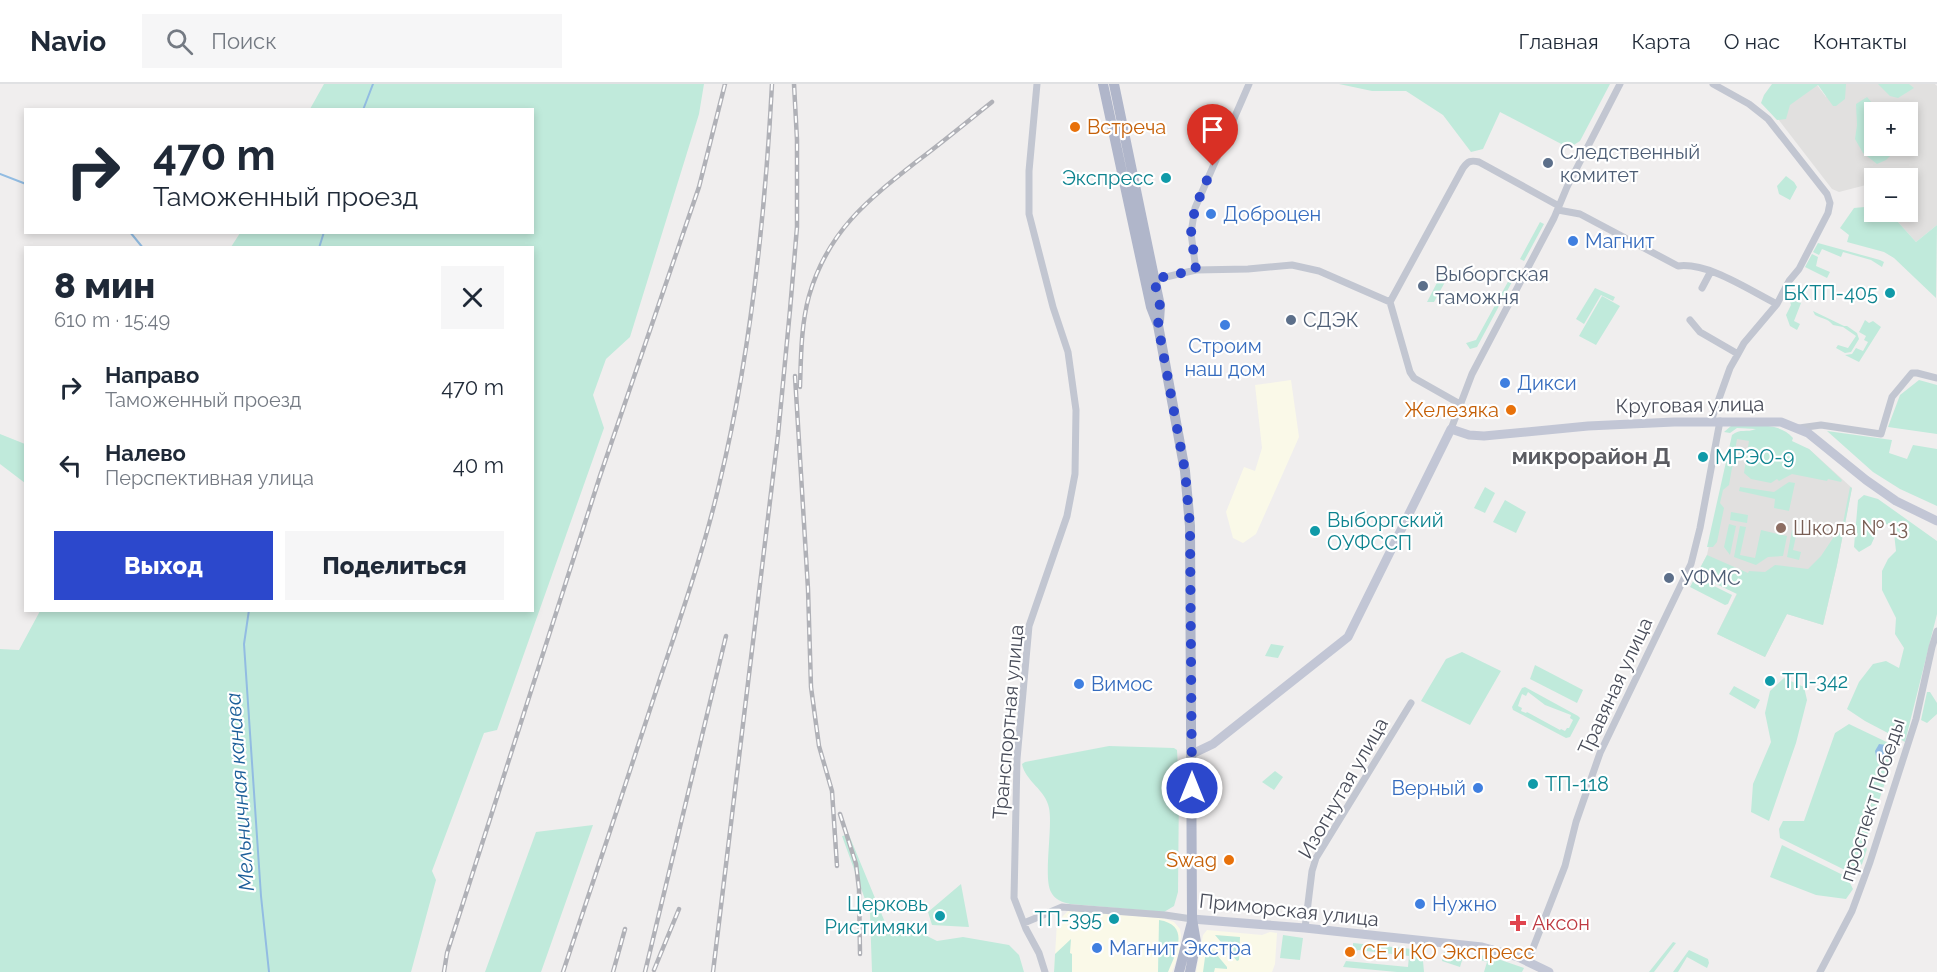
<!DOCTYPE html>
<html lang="ru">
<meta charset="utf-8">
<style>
body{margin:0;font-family:Raleway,sans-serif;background:#f6f6f7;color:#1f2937;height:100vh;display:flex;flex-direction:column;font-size:22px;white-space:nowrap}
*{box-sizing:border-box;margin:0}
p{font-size:20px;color:#747a83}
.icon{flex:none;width:33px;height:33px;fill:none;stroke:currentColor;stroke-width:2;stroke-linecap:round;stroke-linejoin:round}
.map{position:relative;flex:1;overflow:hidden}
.drawer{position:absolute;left:24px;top:162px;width:510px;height:366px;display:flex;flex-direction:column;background:#fff;border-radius:0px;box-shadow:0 3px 9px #0003}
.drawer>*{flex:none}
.banner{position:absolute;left:24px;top:24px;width:510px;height:126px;border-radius:0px;box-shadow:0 3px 9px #0003;background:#fff;color:#1f2937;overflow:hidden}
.buttons{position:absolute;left:1864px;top:18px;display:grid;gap:12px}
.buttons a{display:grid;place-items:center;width:54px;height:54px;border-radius:0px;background:#fff;box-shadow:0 3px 9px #0003;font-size:30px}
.pin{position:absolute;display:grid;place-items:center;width:51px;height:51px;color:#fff;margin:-62px -26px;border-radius:50% 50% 50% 0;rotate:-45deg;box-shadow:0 0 6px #0007}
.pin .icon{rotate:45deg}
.me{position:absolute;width:66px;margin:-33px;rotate:0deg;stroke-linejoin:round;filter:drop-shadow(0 0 4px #0008)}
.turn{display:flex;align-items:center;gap:21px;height:126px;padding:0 30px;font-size:27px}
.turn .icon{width:78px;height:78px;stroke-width:2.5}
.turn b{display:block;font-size:42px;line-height:51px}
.round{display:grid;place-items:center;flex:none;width:63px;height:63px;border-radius:0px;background:#f6f6f7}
.overview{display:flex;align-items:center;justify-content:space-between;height:102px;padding:0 30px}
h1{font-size:36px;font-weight:800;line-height:45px}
.action{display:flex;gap:12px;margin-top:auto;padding:12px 30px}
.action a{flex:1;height:69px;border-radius:0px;background:#2c48cc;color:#fff;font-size:24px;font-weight:800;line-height:69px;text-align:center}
.action a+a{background:#f6f6f7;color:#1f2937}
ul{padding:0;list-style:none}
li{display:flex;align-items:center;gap:18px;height:78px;padding:0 30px}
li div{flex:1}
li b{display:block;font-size:22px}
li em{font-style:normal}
header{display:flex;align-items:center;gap:36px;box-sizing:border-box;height:84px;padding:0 30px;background:#fff;border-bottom:2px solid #e0e1e3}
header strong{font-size:28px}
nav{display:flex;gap:33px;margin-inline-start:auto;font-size:21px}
.search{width:420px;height:54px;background:#f6f6f7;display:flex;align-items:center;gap:15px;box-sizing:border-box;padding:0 21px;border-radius:0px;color:#747a83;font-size:22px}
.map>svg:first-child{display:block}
.commercial{fill:#faf9e8}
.education{fill:#e1e0df;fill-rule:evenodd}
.green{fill:#c0eadb;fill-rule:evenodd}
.water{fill:#92bce2}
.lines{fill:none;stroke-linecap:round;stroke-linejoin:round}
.stream{stroke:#92bce2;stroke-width:2}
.street{stroke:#c2c6d1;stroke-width:7}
.secondary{stroke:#c2c6d5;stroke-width:9}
.primary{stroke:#b0b6ca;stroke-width:10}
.rail-casing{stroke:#b0b1b7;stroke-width:4.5}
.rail{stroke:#fff;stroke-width:2;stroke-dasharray:7;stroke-linecap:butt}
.route{stroke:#2c48cc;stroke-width:10;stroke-dasharray:0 18}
.food-dot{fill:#e8710a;stroke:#fff;stroke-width:2}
.service-dot{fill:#5c6f8a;stroke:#fff;stroke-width:2}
.culture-dot{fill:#0f9aa8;stroke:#fff;stroke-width:2}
.shop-dot{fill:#3f7fe0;stroke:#fff;stroke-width:2}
.education-dot{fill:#8d6e63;stroke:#fff;stroke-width:2}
.health-dot{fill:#e0444e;stroke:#fff;stroke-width:2}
.labels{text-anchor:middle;stroke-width:4.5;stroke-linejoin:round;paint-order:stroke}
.food-label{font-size:20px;fill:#c56008;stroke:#fff;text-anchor:start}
.service-label{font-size:20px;fill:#4e5e75;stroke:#fff;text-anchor:start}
.culture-label{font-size:20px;fill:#0d838f;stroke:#fff;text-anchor:end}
.shop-label{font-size:20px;fill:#366cbe;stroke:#fff;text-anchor:start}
.street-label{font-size:20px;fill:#484c59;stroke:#fff}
.education-label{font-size:20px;fill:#785e54;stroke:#fff;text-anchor:start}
.health-label{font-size:20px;fill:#be3a42;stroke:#fff;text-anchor:start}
.water-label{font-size:21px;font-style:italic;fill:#1b5e99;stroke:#fff}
.quarter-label{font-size:22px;font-weight:bold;fill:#5b5c62;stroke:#fff}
</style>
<header>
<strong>Navio</strong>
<div class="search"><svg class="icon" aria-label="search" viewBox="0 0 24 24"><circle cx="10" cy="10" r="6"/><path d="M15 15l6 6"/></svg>Поиск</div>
<nav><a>Главная</a><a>Карта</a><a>О нас</a><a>Контакты</a></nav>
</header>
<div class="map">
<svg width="1937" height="888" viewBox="0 0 1937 888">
<rect width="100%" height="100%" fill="#f0eeee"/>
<path class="commercial" d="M1291,296l8,57 -43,97 -13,9 -10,-5 -7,-26 18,-45 11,4 7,-23 -7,-63z
M1068,827l94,7 12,4 6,7 1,7 -2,17 -7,19h-118l3,-50z
M1207,846l55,5 8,-3 7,1 -2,31 -3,8h-76l7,-37z"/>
<path class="education" d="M1839,0h96l2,2v139l-21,17 -27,-30h19v-34h-33v18l-9,-11 -27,7 -7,-3 -57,-74 42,-30 9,12zM1875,28h33v34h-33z
M1737,351l72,14 43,39 -15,77 -14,60 -36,-11 -22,43 -48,-23 20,-41 -27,-12 -15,-3 12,-23 11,-52z"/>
<path class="green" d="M324,0h380l-5,30 -69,223 -24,22 -13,36 11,33 -107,302 -13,3 -52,138 4,9 -25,92h-411v-323l19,1 21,-39 492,-1v-362l-301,-1 9,-14 292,-1v-122l-222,-1z
M1339,0h271l-30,57 -11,7 -69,-36 -17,37 -12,3 -28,-37 -37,-24h-34z
M1772,0h74l-1,15 -9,7h-3l-15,-21 -28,20 -4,14 -9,1 -16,-17 3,-8z
M1878,0h31l5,4 -16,10 -8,-2z
M1867,13l13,15h-5v34h13l5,7 -7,7 -9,4 -14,-11 -8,-14 2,-14 -1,-21z
M1786,92l8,6 3,5 -7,13 -11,-6 -2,-8z
M1875,122v6h14l27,30 21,-17 -1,73 -42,-40 -10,-6 -37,-10 2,-7 -9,-7 14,-20z
M1540,138l4,2 -20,37 -4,-2z
M1818,159l62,17 4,2 -2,5 -11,-7 -28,-8 -2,5 -19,-8 -3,6 -6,-3z
M1812,170l6,3 -2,9 14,6 -3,6 -22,-11z
M1449,182l1,7 -16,29h-7l15,-29 2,1z
M1510,194l3,2 -36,67 -7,2 -4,-6 10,-3z
M1595,204l20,9 -2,4 -12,-6 -17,29 -8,-5z
M1793,206l5,3 -2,8 5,2 -7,18 6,3 -3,6 -7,-4 -4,-11 5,-10 -2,-7z
M1602,212l18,10 -24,39 -17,-9z
M1813,227l31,15h3l10,7 2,6 -8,13 -6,1 -9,-5 2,-3 10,3 8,-12 -13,-9 -10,-2c-7,-8 -9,-5 -18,-10z
M1865,236l4,3 4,-2 8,6 -22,35 -14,-7 7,-1 4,-6 7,3 5,-9 -4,-2 2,-4 -7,-4z
M1919,296l18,5v49l-49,-7 12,-32z
M1731,342c20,0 48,-5 62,12l-1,3 17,8 33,31 -1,2 -13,-3 -1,2 -35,-7 -13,7 -2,-2 -6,4 -20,-4 -7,-6 5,-32 -12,-2 -8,46 -6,5 -3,13 4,5 -7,34 -4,5h-6l25,-112c8,-7 15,-2 24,-6l-19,-1 -7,5 -6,-1z
M1827,347l65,9 -3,13 18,6 6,-14 24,4v57l-37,-17 -27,-17z
M0,350l25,10v39l-25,-19z
M1789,398l6,1 -6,28 -15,-3 1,-9 -36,-8 1,-4 34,5z
M1485,403l10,6 -10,20 -11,-5z
M1850,403l2,1 -15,77 -14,60 -36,-11 -22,43 -48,-23 20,-40 -27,-13 -4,1 26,13 -4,9 -3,1 -35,-18 17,-32 41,18 1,-2 16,1 10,-7 33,4 13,-13 22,-33z
M1864,411l14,4 59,42v73l-32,128 -40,-21 -18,-12 12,-27 14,-18 13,-3 13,7 5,-20 -9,-14 1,-16 -14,-28v-19l6,-12 8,-8 -2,-18 -4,-8 -9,-2 -10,22 -12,7 -5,-5 4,-47z
M1505,416l21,12 -10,21 -23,-11z
M1731,428l17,3 -1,8 -17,-3z
M1729,440l7,2 -6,29 -6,-8z
M1740,442l6,1 -6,28 15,3 6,-28 26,6 -4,20 -15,1 -12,8 -22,-8z
M1792,446l5,1 -4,19 8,2 -2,8 -12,-3z
M1271,560l13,2 -6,12 -13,-2z
M1462,568l39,19 -31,54 -49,-24 25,-42z
M1535,581l48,25 -6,13 -47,-24z
M1784,594l20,9 3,13 -11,43 -27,78 -18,-9 2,-28 18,-42 -6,-29 5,-22z
M1734,602l26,14 -5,9 -26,-15z
M1525,603l53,29 2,2 -10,19 -4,1 -53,-28 -1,-3 10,-19zM1528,608l17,13 26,10 -1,3 3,2 -4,8h-2l-2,3 -4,-2 -1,1 -33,-18 -1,1 -5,-2 1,-3 -4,-2 4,-12 4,2z
M1927,608h3l7,11v11l-10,9 -6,-3z
M1849,640l48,23 -33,98 3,4 -5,15 -11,9 -71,-35 -1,-9 4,-8h21l31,-88z
M1109,662l65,2 3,2 2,36 -1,106 -4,14 -10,6 -94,-8c-8,-2 -15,-4 -19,-12 -8,-14 2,-65 -2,-84 -3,-18 -24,-27 -27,-44l3,-2z
M1275,687l8,6 -9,13 -12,-8z
M593,741l-52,147h-56l51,-140z
M849,751l40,97 28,-1 20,10 26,-4 46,8 10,10 5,17h-152l-2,-59 -28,-77z
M1782,761l65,32 6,12 -7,10 -30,-4 -46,-18z
M961,800l8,43 -37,-2 -4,-13z
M1159,836c31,5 18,31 9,52h-10z
M1215,851l25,2 -1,23 -2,1z
M1283,851l20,3 -3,22 -20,-2z
M1071,855l-1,14 2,1v18h-18l1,-18z
M1673,858l3,1 -22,29h-5z
M1207,859l20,24v2l-12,-1 -1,4h-11z
M1353,859l69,7 2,22h-27l-54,-5 3,-6 62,6 1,-11 -51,-6 -5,4z
M1689,866l19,9 1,4 -2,5 -20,-11 -9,15h-5z
M1444,868l20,2 -4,13 -18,-6z
M1479,871l16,3 29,10 -2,4h-38l3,-10 -7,-2z"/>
<path class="water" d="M1879,660l7,1 4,7 -6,7 -7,2 -2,-10z"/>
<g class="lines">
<path class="stream" d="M363,26l10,-26
M0,90l26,10
M130,148l13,16
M319,164l5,-16
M249,526l-5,34 17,252 8,76"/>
<path class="street" d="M1037,0l-8,87v43l24,93 15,45 8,58 -1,64 -8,42 -38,110 -12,133 -3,139 12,31 13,24 6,19
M1558,126l22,4 98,52c30,-4 71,24 99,38
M1196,186l-5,-37 4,-25 54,-124
M1153,196l43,-10 52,-1 44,-4 27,6 71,31 20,70 4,6 46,26
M1702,204l9,-17
M1390,218l73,-134c5,-7 8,-8 16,-6l80,44
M1690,236l10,12 38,22
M1711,337l19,-53 8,-14 6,-11 33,-39 12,-23 10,-12 29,-56 2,-10 -3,-9 -59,-75 -19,-15 -36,-20
M1799,344l22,-3 60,9 11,-37 20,-24h5l20,5
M1451,345l21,-55 82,-156 13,-31 53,-103
M1024,839l38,-16 103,8 27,4
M1305,844l7,-57 4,-13 95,-155
M1528,877l37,-95 11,-44 24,-69 91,-189 9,-36 20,-107
M1820,888l32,-61 18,-49 46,-143 16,-72 5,-16"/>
<path class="secondary" d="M1192,670l21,-10 135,-107 103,-208 18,6 15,1 104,-10 86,-4h107l27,11 58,47 30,21 41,20
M1192,835l113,9 177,19 36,10 31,15"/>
<path class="primary" d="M1103,0l48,223 7,18 27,146 5,55 2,393 4,23 -6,30
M1114,0l46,222 -1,15
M1179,888l13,-50"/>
<defs>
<path id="rail" d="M795,292l13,213 3,98 8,59 13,45 5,75
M800,303c1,-31 1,-62 9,-91 19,-66 60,-97 111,-137 24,-18 48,-38 72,-57
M840,730l16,50 3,25 1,65
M654,886l25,-61
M444,888l3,-19 153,-477 99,-289 26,-103
M563,888c32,-95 63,-189 94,-284 22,-67 46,-134 62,-203 32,-131 46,-267 53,-401
M613,888l12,-43
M645,888l81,-336
M713,888l65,-537 12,-125 7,-83v-87l-3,-56"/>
</defs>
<use href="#rail" class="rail-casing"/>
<use href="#rail" class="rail"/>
</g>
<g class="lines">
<path class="route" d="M1192,704l-2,-262 -5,-55 -27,-146 2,-19 -6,-27 42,-9 -5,-37 4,-25 18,-42"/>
</g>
<g class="food-dot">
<circle cx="1075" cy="43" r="6"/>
<circle cx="1511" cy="326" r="6"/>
<circle cx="1229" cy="776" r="6"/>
<circle cx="1350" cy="868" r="6"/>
</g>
<g class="service-dot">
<circle cx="1548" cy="79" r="6"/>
<circle cx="1423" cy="202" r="6"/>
<circle cx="1291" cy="236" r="6"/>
<circle cx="1669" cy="494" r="6"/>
</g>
<g class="culture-dot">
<circle cx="1166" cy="94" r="6"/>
<circle cx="1890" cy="209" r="6"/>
<circle cx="1703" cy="373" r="6"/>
<circle cx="1315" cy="447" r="6"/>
<circle cx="1770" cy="597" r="6"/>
<circle cx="1533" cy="700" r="6"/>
<circle cx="940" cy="832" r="6"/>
<circle cx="1114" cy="835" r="6"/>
</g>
<g class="shop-dot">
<circle cx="1211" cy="130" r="6"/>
<circle cx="1573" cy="157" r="6"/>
<circle cx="1225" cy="241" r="6"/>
<circle cx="1505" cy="299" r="6"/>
<circle cx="1079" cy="600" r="6"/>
<circle cx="1478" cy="704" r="6"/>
<circle cx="1420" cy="820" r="6"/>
<circle cx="1097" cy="864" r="6"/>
</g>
<circle class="education-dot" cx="1781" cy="444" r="6"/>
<path class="health-dot" d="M1515 830h6v6h6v6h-6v6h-6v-6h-6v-6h6z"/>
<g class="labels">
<g class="food-label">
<text x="1087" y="50">Встреча</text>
<text x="1499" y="333" text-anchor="end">Железяка</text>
<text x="1217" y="783" text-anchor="end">Swag</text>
<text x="1362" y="875">CE и КО Экспресс</text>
</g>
<g class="service-label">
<text x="1560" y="75">Следственный<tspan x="1560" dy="23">комитет</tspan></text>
<text x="1435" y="197">Выборгская<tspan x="1435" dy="23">таможня</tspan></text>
<text x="1303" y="243">СДЭК</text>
<text x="1681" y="501">УФМС</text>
</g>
<g class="culture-label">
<text x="1154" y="101">Экспресс</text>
<text x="1878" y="216">БКТП-405</text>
<text x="1715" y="380" text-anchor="start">МРЭО-9</text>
<text x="1327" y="443" text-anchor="start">Выборгский<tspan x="1327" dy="23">ОУФССП</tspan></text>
<text x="1782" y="604" text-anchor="start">ТП-342</text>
<text x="1545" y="707" text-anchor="start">ТП-118</text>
<text x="928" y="827">Церковь<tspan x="928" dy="23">Ристимяки</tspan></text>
<text x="1102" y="842">ТП-395</text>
</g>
<g class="shop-label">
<text x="1223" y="137">Доброцен</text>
<text x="1585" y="164">Магнит</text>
<text x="1225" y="269" text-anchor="middle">Строим<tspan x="1225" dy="23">наш дом</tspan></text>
<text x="1517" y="306">Дикси</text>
<text x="1091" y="607">Вимос</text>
<text x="1466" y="711" text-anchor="end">Верный</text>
<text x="1432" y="827">Нужно</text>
<text x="1109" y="871">Магнит Экстра</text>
</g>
<g class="street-label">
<text transform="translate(1690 321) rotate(-1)" y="7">Круговая улица</text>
<text transform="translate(1615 602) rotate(-65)" y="7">Травяная улица</text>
<text transform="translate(1008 638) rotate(-85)" y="7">Транспортная улица</text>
<text transform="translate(1343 704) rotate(-60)" y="7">Изогнутая улица</text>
<text transform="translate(1872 716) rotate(-72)" y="7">проспект Победы</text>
<text transform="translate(1289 826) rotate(6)" y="7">Приморская улица</text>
</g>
<g class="education-label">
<text x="1793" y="451">Школа № 13</text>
</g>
<g class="health-label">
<text x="1532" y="846">Аксон</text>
</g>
<g class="water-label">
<text transform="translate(240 708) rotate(-94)" y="7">Мельничная канава</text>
</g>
<g class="quarter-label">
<text x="1591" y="380">микрорайон Д</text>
</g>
</g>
</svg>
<div class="buttons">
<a>+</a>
<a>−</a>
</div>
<div class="pin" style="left:1213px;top:82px;background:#d93025"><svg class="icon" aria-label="arrive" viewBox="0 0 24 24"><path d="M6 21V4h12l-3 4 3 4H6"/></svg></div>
<svg class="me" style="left:1192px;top:704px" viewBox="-20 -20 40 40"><circle r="17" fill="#2c48cc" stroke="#fff" stroke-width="3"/><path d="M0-11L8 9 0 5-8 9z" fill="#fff"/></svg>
<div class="banner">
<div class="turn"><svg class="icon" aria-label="right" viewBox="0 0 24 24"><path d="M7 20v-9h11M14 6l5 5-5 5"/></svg><div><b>470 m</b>Таможенный проезд</div></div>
</div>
<section class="drawer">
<div class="overview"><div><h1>8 мин</h1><p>610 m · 15:49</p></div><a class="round"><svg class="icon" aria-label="close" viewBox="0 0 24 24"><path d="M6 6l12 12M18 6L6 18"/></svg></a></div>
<ul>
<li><svg class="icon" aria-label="right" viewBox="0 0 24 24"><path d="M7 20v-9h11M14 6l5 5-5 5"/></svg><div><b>Направо</b><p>Таможенный проезд</p></div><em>470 m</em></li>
<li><svg class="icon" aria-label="left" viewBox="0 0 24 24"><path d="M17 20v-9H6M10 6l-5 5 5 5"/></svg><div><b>Налево</b><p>Перспективная улица</p></div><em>40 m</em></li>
</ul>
<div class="action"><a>Выход</a><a>Поделиться</a></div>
</section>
</div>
